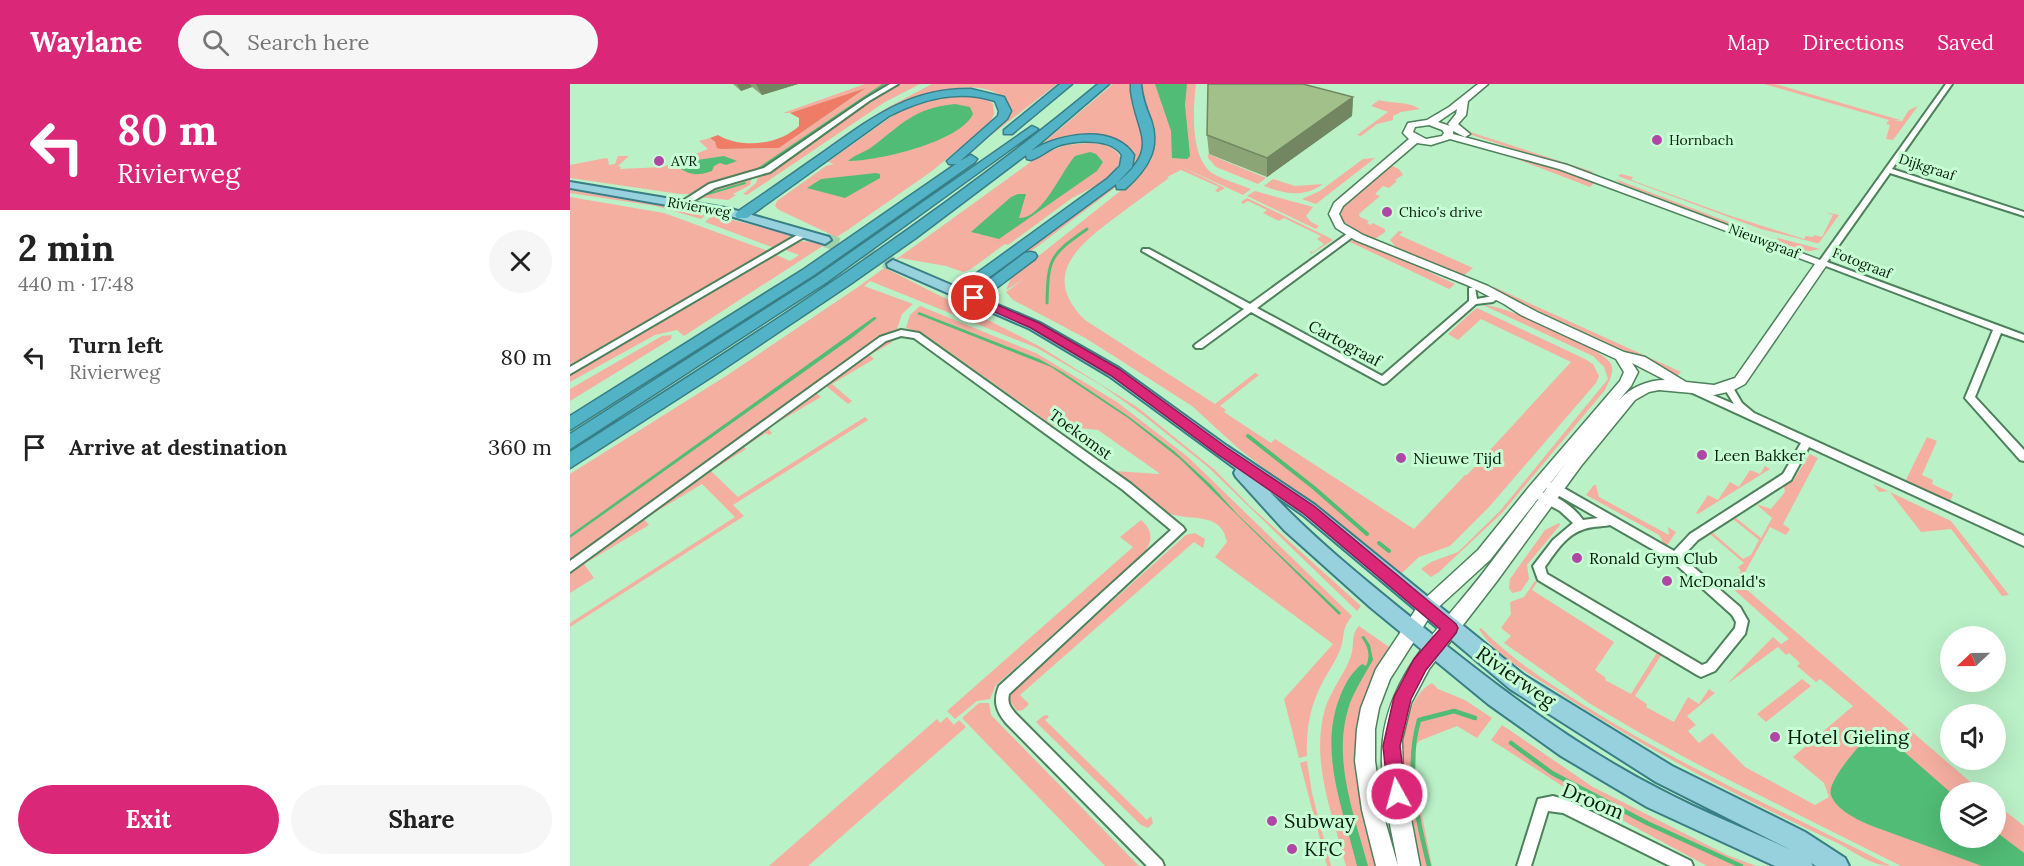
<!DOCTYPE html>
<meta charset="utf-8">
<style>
body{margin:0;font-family:Lora,serif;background:#f6f6f6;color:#222;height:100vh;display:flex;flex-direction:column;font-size:22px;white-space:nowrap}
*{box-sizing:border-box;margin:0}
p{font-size:20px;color:#767676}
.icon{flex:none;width:33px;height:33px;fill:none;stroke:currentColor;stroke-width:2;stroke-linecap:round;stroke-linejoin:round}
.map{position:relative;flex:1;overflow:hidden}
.side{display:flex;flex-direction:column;background:#fff;width:570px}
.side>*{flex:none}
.banner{background:#db2777;color:#fff;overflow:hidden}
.needle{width:39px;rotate:248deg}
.buttons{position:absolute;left:1370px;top:542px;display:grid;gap:12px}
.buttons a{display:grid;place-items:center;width:66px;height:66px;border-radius:50%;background:#fff;box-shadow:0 6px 24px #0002;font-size:30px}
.pin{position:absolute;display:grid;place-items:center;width:51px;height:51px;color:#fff;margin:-26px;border:3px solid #fff;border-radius:50%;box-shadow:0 2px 6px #0007}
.me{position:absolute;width:66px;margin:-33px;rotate:353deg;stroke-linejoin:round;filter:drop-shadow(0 0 4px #0008)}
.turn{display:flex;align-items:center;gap:21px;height:126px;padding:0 18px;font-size:27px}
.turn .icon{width:78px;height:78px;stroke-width:2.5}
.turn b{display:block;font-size:42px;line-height:51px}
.round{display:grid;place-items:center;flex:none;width:63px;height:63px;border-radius:32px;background:#f6f6f6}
.head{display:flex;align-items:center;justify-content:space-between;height:102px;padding:0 18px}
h1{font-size:36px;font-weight:700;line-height:45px}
.action{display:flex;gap:12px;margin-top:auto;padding:12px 18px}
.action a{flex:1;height:69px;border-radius:36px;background:#db2777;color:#fff;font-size:24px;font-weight:700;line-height:69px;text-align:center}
.action a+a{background:#f6f6f6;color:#222}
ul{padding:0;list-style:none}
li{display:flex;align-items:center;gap:18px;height:90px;padding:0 18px}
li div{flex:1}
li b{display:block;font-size:22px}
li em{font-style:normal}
header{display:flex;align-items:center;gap:36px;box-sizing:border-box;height:84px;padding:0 30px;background:#db2777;color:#fff}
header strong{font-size:28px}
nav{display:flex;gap:33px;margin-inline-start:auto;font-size:21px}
.search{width:420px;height:54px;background:#f6f6f6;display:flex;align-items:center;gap:15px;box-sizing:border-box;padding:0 21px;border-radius:33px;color:#767676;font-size:22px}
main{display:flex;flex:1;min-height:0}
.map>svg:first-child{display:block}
.green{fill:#f5afa1}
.forest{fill:#ee7c66}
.water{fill:#51bc75}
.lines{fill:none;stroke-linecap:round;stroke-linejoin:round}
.stream-far3{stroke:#51bc75;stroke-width:2}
.stream-far2{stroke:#51bc75;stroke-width:3}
.stream-far1{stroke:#51bc75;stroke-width:4}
.stream{stroke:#51bc75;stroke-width:4.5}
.primary-tunnel{stroke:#9fd1ab;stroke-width:14;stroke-dasharray:14 7;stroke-linecap:butt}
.street-casing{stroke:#4d815c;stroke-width:4}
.secondary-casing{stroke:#4d815c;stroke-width:3}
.primary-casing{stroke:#387e86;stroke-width:4}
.highway-casing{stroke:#387e86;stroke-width:3}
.street{fill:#fff;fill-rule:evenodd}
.secondary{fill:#fff;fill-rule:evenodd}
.primary{fill:#97d1dd;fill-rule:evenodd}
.highway{fill:#52b3c6;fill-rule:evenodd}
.wall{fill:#8ba577}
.shaded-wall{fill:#718661}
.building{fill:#a2c08a;stroke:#718661;stroke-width:1.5}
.route{fill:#db2777;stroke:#8e194d;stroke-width:1.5}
.poi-dot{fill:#b246a7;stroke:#c7ffd4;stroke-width:2}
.labels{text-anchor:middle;stroke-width:6;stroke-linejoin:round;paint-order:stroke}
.far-poi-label{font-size:14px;fill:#081d0e;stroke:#c7ffd4;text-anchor:start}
.far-street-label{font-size:14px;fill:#081d0e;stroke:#c7ffd4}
.street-label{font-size:16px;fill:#081d0e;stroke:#c7ffd4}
.poi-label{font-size:16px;fill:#081d0e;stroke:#c7ffd4;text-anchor:start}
.near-street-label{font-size:20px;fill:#081d0e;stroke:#c7ffd4}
.near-poi-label{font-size:20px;fill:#081d0e;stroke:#c7ffd4;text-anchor:start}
</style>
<header>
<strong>Waylane</strong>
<div class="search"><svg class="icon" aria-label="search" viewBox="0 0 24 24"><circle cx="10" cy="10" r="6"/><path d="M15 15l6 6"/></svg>Search here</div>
<nav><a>Map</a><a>Directions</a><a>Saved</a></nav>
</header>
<main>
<section class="side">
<div class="banner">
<div class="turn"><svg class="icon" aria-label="left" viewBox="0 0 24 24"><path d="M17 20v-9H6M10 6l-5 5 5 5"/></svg><div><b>80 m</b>Rivierweg</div></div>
</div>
<div class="head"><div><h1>2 min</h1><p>440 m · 17:48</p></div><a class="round"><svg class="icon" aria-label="close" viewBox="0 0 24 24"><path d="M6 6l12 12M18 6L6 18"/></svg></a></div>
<ul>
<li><svg class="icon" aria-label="left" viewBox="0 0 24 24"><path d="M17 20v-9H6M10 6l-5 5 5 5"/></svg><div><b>Turn left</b><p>Rivierweg</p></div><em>80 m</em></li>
<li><svg class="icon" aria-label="arrive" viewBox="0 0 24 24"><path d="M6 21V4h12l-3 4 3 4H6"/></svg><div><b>Arrive at destination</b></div><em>360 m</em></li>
</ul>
<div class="action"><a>Exit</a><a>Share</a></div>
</section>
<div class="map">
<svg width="1454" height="782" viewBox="0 0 1454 782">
<rect width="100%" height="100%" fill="#baf1c7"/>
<path class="green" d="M295,0h27l-126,85 -75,25h-11l-110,-16v-13l36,-7 2,1 1,6 6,-1 3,-8h11l-11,10 3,1 -1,2 43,-2 45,-18 -9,-8 11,-3 11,11 58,-1 86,-59 -75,24h-7z
M327,0h23l-35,18 -138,93 -4,-1 13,-11 3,-8 110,-75z
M362,0h125l-71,55 23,-32c-5,-13 -17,-17 -30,-19 -54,-4 -96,24 -138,53 -25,18 -50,35 -76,53l-2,-1 122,-84z
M543,0h20l13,53 -5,23 -17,21 -119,90 -5,-2 120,-88 11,-10 3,-13 -8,-12 -36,-9 -55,13z
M571,0h55c-3,25 -6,73 16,89 11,7 27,11 39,16l-8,6 -65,-30 47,23 -7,4 -3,-1 4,-4 -38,-17 -14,7 2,1c-18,13 -36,26 -53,39 -38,28 -76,59 -31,103l130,84 40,-31 4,2 -39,31 6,4 -2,2 47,31 4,-4 139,90 51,-54h2l104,-113 -90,-43 -23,21 -10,-6 26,-24 3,-2 108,51 8,5 6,12 -3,7 -107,124 -39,39 -31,11 -18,17 -162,-125 -47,-43 -105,-67 -74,-39 -7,-8 18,-13 -18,11 5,-12 118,-94 23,-25 4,-19 -14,-41z
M1194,0h11l125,36 -7,1h9l7,-11 9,-4 -25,34 -7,-1 4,-14 -4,-1 3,-4z
M400,10l16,5 7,5 1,10 -4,9 -58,48 -83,58 -165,107 -7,-6 -22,5 -85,47v-7l204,-121 16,7 9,-6 -16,-6c14,-8 20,-10 36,-5l13,-9 -53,-25 -4,-4 2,-5 49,-35 8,-2 -6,-2 77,-55 20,-9z
M809,16c14,4 29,1 41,9l-19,3 -8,4v4l-16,4 -16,12 -4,-1 31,-23 -17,-6z
M900,48l124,40 -7,2 -121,-41z
M520,59c13,1 26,3 31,16l-5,11 -15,13 -29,15 -64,47 -3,-1 -34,25 -8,3 -17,-6 -46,-8 -13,11 152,77 98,61 78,63 35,36 111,100 -4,5 -149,-144 -65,-52 -42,-30 -64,-37 -167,-67 -6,5 49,18 -11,10 -5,15 -14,5 -313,227v-87l156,-98 132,-89 181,-131 26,-11z
M935,68l92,28 -7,7 -84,-32z
M638,70l58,24 -8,6 -42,-17 -8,-9z
M805,74l-59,46 -14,-5 18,-8 43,-32z
M822,82l7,3 4,6 -8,5 2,1 -8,7 -6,-2 -8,8 5,2 -21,18 1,3 9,4 -2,2 4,2 2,-2 12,6v3l-10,7c-13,-6 -45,-16 -30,-35z
M1051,90l12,3 -2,3 100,36 73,23 2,-3 7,1 1,-2 8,2 11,-22 -8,-3 14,3 -20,28h-3l-55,-14 -143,-53z
M182,93l-2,8 -17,9 3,1 -8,5 -30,-3c13,-13 37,-16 54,-20z
M703,95l22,7 28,-2c-19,14 -39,10 -59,2z
M1045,95l161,61 2,-2 42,11 -10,2 -16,-2 -174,-66z
M0,106l138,23 -7,6 -45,-13 -86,-13z
M685,107l58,16 -7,9 5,6 8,4 -3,3 -69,-33z
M0,113l94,16 104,38 -198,114z
M677,114l79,38 7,4 -22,14 -1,-3 3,1 11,-8 -7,-5 4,-3 -37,-18 -5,3 -16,-8 4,-3 -19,-9 -5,3 -2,-2z
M143,131l80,20 1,2 -17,12 -72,-27z
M829,147l4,1 -4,3 74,33 -10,8 -65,-26 -8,-10z
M786,154l99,46 -6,5 -101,-48z
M924,203l187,85 -4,5 -186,-88z
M913,221c19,-1 121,43 128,59 4,9 -3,18 -6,26l-103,123 -63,59 -8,5 -10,-8 10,-7 27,-10 42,-41 108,-132 -4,-12 -11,-11z
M350,222l116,47 81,49 71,55 164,159c-12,15 -6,19 -12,34 -6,15 -16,27 -22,42 -9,20 -12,42 -11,64l-8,2 -15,-59 49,-55 -118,-87 12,-15c-6,-33 -39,-19 -61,-30 -18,-10 -35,-28 -51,-41l44,3v-1l-61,-43 -46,-5 -129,-92 -17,-5 4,-13z
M102,251l-1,4 -101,62v-12l92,-53z
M324,254l-3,5 -21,12 4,4 -42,25 20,17 -4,3 -22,-18 58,-43z
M246,309l5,4 -53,31 4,5 -3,2 -3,-2 -22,14 2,2 -35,22 27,26 127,-80 3,3 -135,85 11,11 -174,111v-4l165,-106 -33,-33 -58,35 5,6 -65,39 10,14 -24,15v-20l244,-179z
M1357,353l10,4 -15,34 11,5 -1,4 21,10 -3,8 -45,-20z
M1240,370l8,4 -35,66 7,5 -4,6 -16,-8 -31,56 243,209h-32v45h45v-34l29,23v40h-123l-202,-101 -59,-32 -51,-30 -85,-60 7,-7 -10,-8 10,-14 -1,-12 14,-5 11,-16 2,1 -5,8 82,52 -19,28 11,8 -1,2 26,14 27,-43 4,3 -27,42 12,8 -1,3 28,15 14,-25 11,7 10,-15 6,4 -28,23 9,9 -8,6 11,12 13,-10 33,34 70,38 14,-8 -5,-14 -31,-26 60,-51 -33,-27 -4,3 -19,-16 3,-3 -11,-10 -3,2 -8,-8 -51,37 46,-47 8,7 8,-5 -59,-53 11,-15 -3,-4 6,-4 -34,-29 3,-1 30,26 8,-4 8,-15 -26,-21 3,-1 25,20 11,-20 -16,-14 15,5 14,-17 -1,-6 9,-5z
M1195,382l5,3 -72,45 -2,-1 12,-18 10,5 12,-18 9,5 11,-17 10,4z
M1303,400l78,37 58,74 -7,1 -51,-67 -30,3 -32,-41 -10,1z
M1024,401h2l3,12 70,38 -1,-8 8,5 -10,15 -7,-12 -73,-40z
M571,436c12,10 12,21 3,33l-148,132 -6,14 -13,2 -22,18 -8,-8 186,-164 -13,-10z
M989,439l1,2 -33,40 2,14 -8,12 -9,2 -3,-5 1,-9 35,-49z
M625,449l10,6 -2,9 -9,-6 -174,153 9,9 -6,6 -6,1 -8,-11 4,-10 173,-155z
M789,542l30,21 -33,113 5,40 18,66h-33c-13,-50 -36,-105 -21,-157 6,-19 19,-34 26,-53 4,-11 -1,-21 8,-30z
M911,544c31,32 69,56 106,79 97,61 202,107 304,159 -21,0 -40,-17 -58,-25 -97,-45 -191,-94 -280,-152 -26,-17 -58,-33 -74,-60z
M1232,595l9,7 -45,36 -9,-8z
M862,599l6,6 27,11 27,18 -15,20 -20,-12 -38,15 -3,4v40l16,81h-16c-1,-15 -1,-32 -3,-47 -2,-14 -7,-27 -8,-41 -4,-29 -2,-79 27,-95z
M409,619h10l2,12 148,151h-34l-143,-148z
M477,631l2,2 -4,3 102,100 4,-4 2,7 -5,5 -7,-3 -105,-103 7,-6z
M377,633l7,8 5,-5 7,7 -158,139h-39l168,-147 3,4z
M932,641l91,62 134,68 29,11h-49l-126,-68 -90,-58z
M737,677l5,32 19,73h-4l-27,-103z"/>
<path class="forest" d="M296,4l-87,60 -58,1 -4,-1 -2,-6 -5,-4 8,-3c23,14 61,10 81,-9v-8l-9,-5z"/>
<path class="water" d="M585,0h32l-2,21 5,51 -3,3 -15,-1 -1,-27z
M385,20l15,3 3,7c-13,28 -95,47 -125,47 6,-6 17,-9 24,-14 30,-23 42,-39 83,-43z
M520,68l6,2 7,8 -6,9 -98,68 -28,-7 40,-35 7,-3h8l-7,24c23,1 42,-46 56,-62z
M154,72l13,5 -11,4 -6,-2 -6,3 -2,5c-11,4 -21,5 -31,-2l16,-9z
M306,89l4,1v4l-35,20 -38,-10 14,-9z
M349,228l120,47 25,14 64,43 46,35 37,34 27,30 103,98 -2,2 -159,-156 -52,-41 -77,-51 -134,-53z
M304,233l3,1 -24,19 -283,201v-3z
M794,552l6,9 3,15c-7,12 -17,28 -23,43 -19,55 4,110 18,163h-11c-13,-55 -40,-115 -16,-172 5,-12 11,-22 21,-30l4,2c5,-11 2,-20 -5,-29z
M1307,647l8,4 65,57v45h45v-6l29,22v13h-42l-110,-40c-14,-6 -36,-16 -41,-31 -5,-14 31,-52 41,-63z"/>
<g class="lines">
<path class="stream-far3" d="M185,87l129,-87
M138,110l37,-11"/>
<path class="stream-far2" d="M477,219c1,-45 3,-48 40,-74"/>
<path class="stream-far1" d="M678,352l65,51 54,47
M809,459l10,8"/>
<path class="stream" d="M941,659l41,30 95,50 94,43
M859,782c-12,-48 -24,-97 -10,-146l35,-9 21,7"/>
<path class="primary-tunnel" d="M255,156l68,24"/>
<defs>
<path id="street" d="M320,0h8l-29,17 -99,71 -55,16 -30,18 -7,-2 31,-20 55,-16 101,-69z
M1376,0h6l-60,85 132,43v4l-134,-43 -63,89 197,73v6l-23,-8 -26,64 49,53v11l-4,-1 -55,-62 28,-68 -175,-67z
M234,147h3l4,2 -241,141v-7z
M781,147h3l4,2 -101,75 125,68 87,-75v-13h6l2,11 16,-3 4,3 -4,3 -17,2 -90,79 -3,1 -132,-72 -49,36h-6l-2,-2 2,-2 48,-35 -102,-58 1,-2h6l101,55z
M331,246l18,3 212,151 52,43 2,3 -176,164c-2,9 1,13 7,20l146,147 2,5h-17l-141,-143c-10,-12 -13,-22 -7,-37l172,-156 -48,-40 -209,-152 -13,-2 -15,5 -316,231v-11l310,-224z
M1119,301l45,19 -10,-16 5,-3 3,1 10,17 12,10 270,123v10l-215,-99 -18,33 -93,60 -16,17 58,50 8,14 -3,13 -30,37 -14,6 -4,-2 -159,-95 -5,-14 20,-26 20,-17 -13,-12 -22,-12 -1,-3 1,-3c14,-3 38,16 45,27l15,-2 -51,-29 -1,-3 1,-3h8l119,68 16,-17 93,-60 18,-31 -115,-53 -2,-2zM1040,441l61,35 61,55 4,7 -1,6 -28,35 -5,2 -155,-91 -2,-7c9,-13 21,-32 37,-37 8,-4 19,-3 28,-5z
M983,712l17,5 121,60 2,5h-23l-107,-53 -15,-2 -17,55h-14l21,-67z"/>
<path id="secondary" d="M908,0h10l-20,17 -2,14 -8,9 12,10 -5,3 -12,-6v3l114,31 261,98 -83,121 -13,7 -18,4 -55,-5 -10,2 -14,8 -54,66 -84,115 -68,88 -18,34 -9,37 1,36 17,90h-22c-7,-41 -20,-85 -15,-127 8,-69 63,-117 103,-170 27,-35 53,-71 80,-106l-76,97 -58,53 -42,66 -11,29 -4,21v32l7,49 16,56h-22l-14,-56 -7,-49 2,-32 4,-21 15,-39 44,-66 58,-53 51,-63 91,-106 4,-9 -8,-13 -95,-44 -17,-11 -37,-19 -112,-45 -19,-12 -7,-14 5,-11 75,-64 -6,-6 5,-10 19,-3 22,-13zM887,25l-1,5 -8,10 2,2 -12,-4zM859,41l13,5 2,3 -2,3 -16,3 -13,-7 2,-5zM880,55l109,30 256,95 -80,114 -21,7 -28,-3 -41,-25 -21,-5 -87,-40 -49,-26 -125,-51 -19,-11 -5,-10 4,-8 74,-63 14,2zM1062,279l33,17c-17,0 -34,7 -46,20l12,-14 7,-14z"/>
<path id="primary" d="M0,98l161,27 98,28 2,3 -6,4 -95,-28 -160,-28z
M323,176l147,63 79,45 108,78 88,59 209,170 148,91 133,66 40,26 4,8h-33l-5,-3 2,3h-38l-128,-59 -86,-51 -73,-52 -118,-97 -86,-77 -48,-53 -2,-4 2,-4 -127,-93 -79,-47 -142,-62 -1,-3zM700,408l33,23 207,174 146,93 135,68c-42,-20 -86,-37 -128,-59 -87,-44 -164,-103 -240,-164 -53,-43 -107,-86 -153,-135z"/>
<path id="highway" d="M490,0h12l-60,50h-8v-4z
M528,0h11l-78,67c27,-17 82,-28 103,4l-2,12 -15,16c44,-36 20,-48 14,-92v-7h10c1,13 5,24 10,36 10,29 -4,50 -26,69h-8l-1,-5 -151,111h-10l-2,-3 2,-3 152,-110 13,-13 2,-11c-10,-17 -45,-15 -62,-10 -10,3 -19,12 -29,15l-4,-1 -1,-4 -110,83 -67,47 -136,91 -143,92v-16c182,-115 362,-230 528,-368z
M401,5l33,8 7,14 -4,8 -47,42 11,-6 6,4 -2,3 -161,113 -244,155v-14l234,-147 152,-105h-7l-2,-3 51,-45 1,-5 -4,-10c-37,-12 -72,-2 -106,15l-142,102h-10l-2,-3 2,-3c30,-20 59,-41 88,-61 48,-34 85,-63 146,-62z
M462,42l6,3 -2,2 -209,151 -257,167v-15l247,-158z
M460,168l5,1 2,3 -2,3 -56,42h-10l-2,-3 2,-3 56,-42z"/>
</defs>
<use href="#street" class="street-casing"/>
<use href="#secondary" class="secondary-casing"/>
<use href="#primary" class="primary-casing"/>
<use href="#highway" class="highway-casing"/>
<use href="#street" class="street"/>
<use href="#secondary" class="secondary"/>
<use href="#primary" class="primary"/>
<use href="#highway" class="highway"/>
</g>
<path class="wall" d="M163,0h65l-36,11 -10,-8 -11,4z
M783,13l-1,19 -85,61 -58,-23 -2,-19z"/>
<path class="shaded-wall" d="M167,0h13l2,3 -11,4z
M186,0h42l-36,11z
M783,13l-1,19 -85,61v-19z"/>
<path class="building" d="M638,0h95l50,13 -86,61 -60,-23z"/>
<path class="route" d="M404,211l65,28 80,46 107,78 88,59 142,118 2,4 -2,5 -30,37 -15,29 -11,47 6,48 -3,7 -6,2 -7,-2 -2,-7 -5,-48 11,-49 20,-38 26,-30 -136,-115 -87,-60 -107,-79 -79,-47 -61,-27v-5z"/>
<g class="poi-dot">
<circle cx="1087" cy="56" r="6"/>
<circle cx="89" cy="77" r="6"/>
<circle cx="817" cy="128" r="6"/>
<circle cx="1132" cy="371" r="6"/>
<circle cx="831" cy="374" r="6"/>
<circle cx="1007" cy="474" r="6"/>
<circle cx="1097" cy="497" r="6"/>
<circle cx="1205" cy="653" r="6"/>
<circle cx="702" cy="737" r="6"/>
<circle cx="722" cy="765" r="6"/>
</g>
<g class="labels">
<g class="far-poi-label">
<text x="1099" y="61">Hornbach</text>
<text x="101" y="82">AVR</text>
<text x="829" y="133">Chico's drive</text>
</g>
<g class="far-street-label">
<text transform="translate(1357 83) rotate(18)" y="5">Dijkgraaf</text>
<text transform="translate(129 123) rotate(10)" y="5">Rivierweg</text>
<text transform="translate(1194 157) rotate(21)" y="5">Nieuwgraaf</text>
<text transform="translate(1292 179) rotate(21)" y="5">Fotograaf</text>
</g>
<g class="street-label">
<text transform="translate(775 259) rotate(28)" y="6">Cartograaf</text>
<text transform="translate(511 350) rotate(36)" y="6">Toekomst</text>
</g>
<g class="poi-label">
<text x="1144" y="377">Leen Bakker</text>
<text x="843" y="380">Nieuwe Tijd</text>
<text x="1019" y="480">Ronald Gym Club</text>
<text x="1109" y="503">McDonald's</text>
</g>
<g class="near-street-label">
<text transform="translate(946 593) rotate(35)" y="7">Rivierweg</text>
<text transform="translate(1023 717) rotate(22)" y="7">Droom</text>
</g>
<g class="near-poi-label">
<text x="1217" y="660">Hotel Gieling</text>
<text x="714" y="744">Subway</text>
<text x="734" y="772">KFC</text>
</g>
</g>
</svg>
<div class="buttons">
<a><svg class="needle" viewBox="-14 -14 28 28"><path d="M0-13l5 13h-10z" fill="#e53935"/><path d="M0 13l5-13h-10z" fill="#767676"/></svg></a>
<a><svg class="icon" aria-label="sound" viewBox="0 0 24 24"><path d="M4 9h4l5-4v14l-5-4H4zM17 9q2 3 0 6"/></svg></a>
<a><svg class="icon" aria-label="layers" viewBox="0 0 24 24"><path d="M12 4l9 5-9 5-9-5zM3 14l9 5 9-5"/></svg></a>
</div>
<div class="pin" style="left:404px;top:214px;background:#d93025"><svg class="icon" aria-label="arrive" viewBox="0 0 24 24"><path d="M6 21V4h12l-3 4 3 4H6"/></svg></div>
<svg class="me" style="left:827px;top:710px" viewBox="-20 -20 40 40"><circle r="17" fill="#db2777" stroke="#fff" stroke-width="3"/><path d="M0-11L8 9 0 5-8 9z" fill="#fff"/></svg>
</div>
</main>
